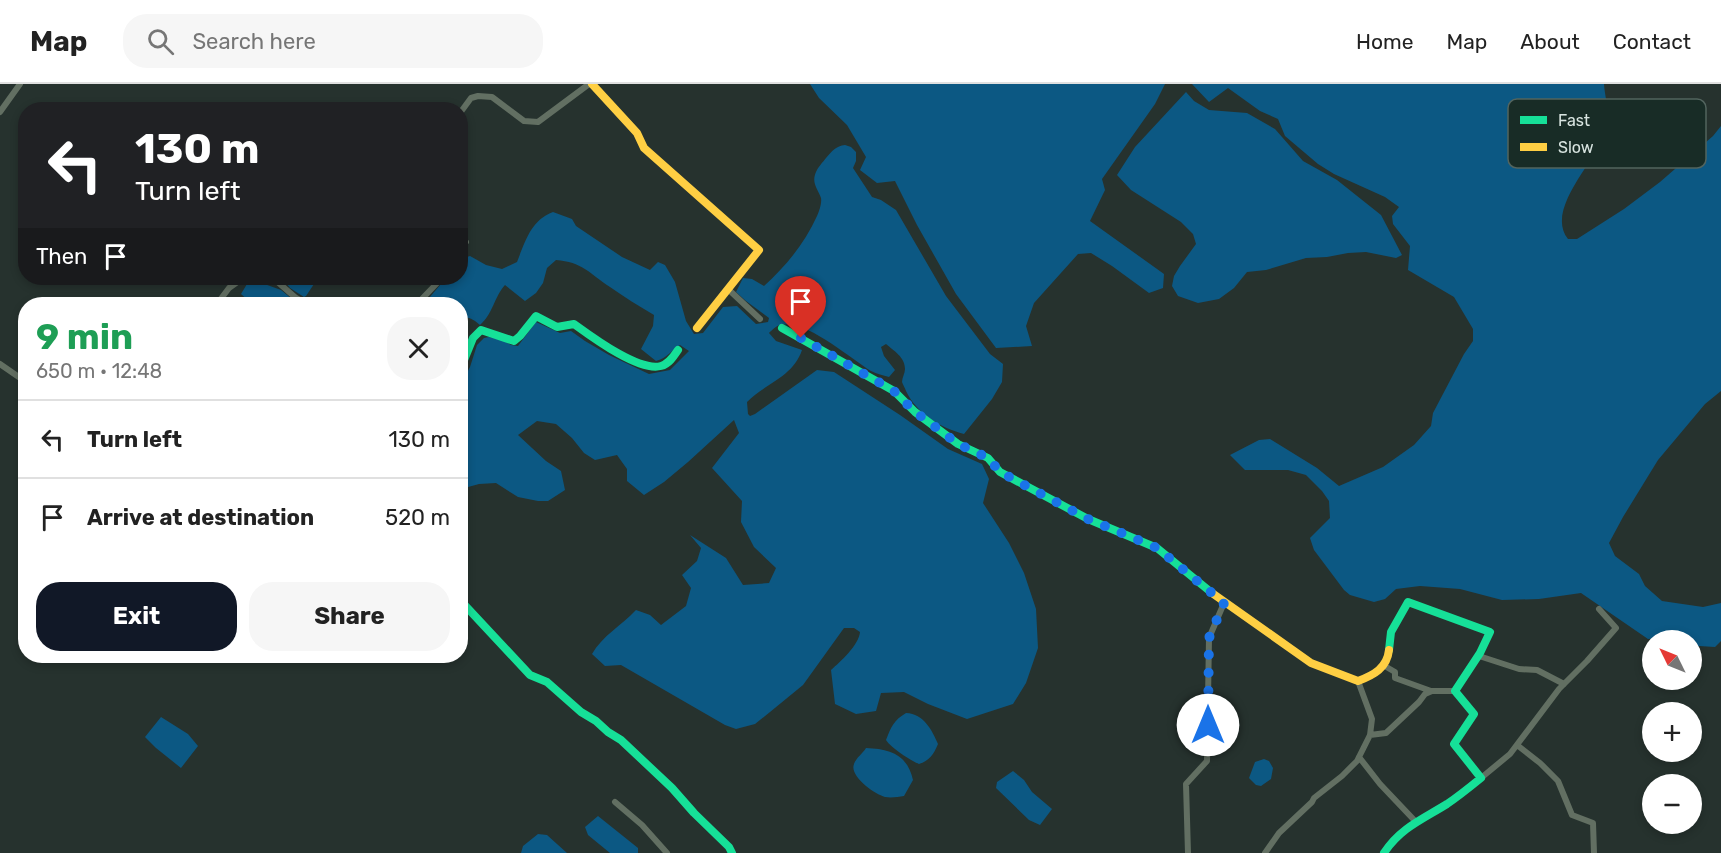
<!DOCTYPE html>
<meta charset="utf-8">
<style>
body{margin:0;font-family:Rubik,sans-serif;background:#f6f6f6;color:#222;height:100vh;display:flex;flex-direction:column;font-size:22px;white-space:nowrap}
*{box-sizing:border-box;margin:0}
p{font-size:20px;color:#767676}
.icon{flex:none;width:33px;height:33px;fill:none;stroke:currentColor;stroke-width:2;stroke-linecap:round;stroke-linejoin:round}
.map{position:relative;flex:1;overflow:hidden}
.panel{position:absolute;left:18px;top:213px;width:450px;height:366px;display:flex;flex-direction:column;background:#fff;border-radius:24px;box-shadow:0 3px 9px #0003}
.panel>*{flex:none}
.banner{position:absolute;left:18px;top:18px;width:450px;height:183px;border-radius:24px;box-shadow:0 3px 9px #0003;background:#202124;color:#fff;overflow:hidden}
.needle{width:39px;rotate:313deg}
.tools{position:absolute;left:1642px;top:546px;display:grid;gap:12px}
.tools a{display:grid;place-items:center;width:60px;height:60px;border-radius:50%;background:#fff;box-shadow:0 3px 9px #0003;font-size:30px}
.pin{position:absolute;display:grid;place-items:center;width:51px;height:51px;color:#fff;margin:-62px -26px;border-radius:50% 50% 50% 0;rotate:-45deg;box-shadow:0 0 6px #0007}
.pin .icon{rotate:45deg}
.me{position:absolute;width:66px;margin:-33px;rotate:0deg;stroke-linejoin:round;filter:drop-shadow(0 0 4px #0008)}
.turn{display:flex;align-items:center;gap:21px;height:126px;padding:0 18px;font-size:27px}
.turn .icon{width:78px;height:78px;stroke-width:2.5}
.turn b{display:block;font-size:42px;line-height:51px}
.then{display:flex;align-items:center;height:57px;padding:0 18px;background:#0003;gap:12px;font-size:22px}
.round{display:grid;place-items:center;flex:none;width:63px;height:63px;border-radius:24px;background:#f6f6f6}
.summary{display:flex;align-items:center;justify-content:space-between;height:102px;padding:0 18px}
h1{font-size:36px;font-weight:700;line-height:45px;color:#1e9e55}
.primary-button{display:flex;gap:12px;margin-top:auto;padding:12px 18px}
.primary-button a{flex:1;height:69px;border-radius:24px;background:#111827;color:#fff;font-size:24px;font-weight:700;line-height:69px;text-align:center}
.primary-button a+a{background:#f6f6f6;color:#222}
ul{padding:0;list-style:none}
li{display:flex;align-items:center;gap:18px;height:78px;padding:0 18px;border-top:2px solid #e0e0e0}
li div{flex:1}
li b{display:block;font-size:22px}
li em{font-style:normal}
header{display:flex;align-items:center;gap:36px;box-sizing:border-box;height:84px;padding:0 30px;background:#fff;border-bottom:2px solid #e0e0e0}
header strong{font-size:28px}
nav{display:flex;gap:33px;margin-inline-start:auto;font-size:21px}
.search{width:420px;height:54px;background:#f6f6f6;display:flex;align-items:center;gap:15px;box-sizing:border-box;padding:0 21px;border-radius:24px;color:#767676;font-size:22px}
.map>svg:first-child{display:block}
.water{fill:#0c5883}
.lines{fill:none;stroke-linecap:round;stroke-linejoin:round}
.street{stroke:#626f62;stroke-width:6}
.fast{stroke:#16e098;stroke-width:8}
.slow{stroke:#ffcf43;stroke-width:8}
.route{stroke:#1a73e8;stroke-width:10;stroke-dasharray:0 18}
.key{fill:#182c26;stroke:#52645e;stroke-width:1.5}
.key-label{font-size:16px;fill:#d9e5e1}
</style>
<header>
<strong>Map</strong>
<div class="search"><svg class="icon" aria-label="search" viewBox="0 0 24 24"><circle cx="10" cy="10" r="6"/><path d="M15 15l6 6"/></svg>Search here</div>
<nav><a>Home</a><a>Map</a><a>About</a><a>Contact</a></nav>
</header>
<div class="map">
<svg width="1721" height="769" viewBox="0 0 1721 769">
<rect width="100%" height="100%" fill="#26322e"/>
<path class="water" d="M810,0h355l-10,20 -53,75 3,11 -15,31 74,53 -1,14 -14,5 -37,-27 -21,-13 -13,1 -44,49 -8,23 6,20 -36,2 -40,-54 -39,-69 -22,-44 -18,2 -17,-13 6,-13 -19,-32 -28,-27z
M1192,0h412c1,16 7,30 3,46 -9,29 -63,79 -39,109h9l47,-30 36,-27 53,-46 8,-10v265l-16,13 -47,56 -35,57 -14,26 6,13 24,18 6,12 17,15 41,6 18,-4v38l-6,6 -16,-1 -7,7v-13l-21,-3 -23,2 -67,-46 -42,6 -37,1 -42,-11 -40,-3 -24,3 -11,10 -11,3 -24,-7 -6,-5 -30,-40 -4,-12 20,-20 -1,-17 -7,-10 -16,-16 -18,-5h-43l-15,-15 29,-15 11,-1 47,29 22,18 44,-19 31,-22 17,-19 2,-13 31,-59 9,-13v-12l-19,-32 -46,-27 2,-24 -17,-22 -1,-8 7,-9 -14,-10 -51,-23 -16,-10 -33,-28 -7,-17 -18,-8 -32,-23 -19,14z
M1186,8l8,9 15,9 38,3 28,16 28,32 34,19 44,35 21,40 -6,3 -30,-6 -18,1 -21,4 -21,1 -40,12 -19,2 -13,16 -15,11 -21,4 -20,-7 -6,-10 2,-10 6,-10 16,-22 -3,-10 -12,-12 -50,-32 -14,-15 18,-28z
M845,61l6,2 5,5v9l-3,7 19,29 9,3 15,10 50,86 44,58 13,10 -1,18 -10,17 -28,35c-23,-6 -47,-20 -58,-43 -1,-3 -3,-6 -4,-9 0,-4 3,-9 3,-13 0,-12 -11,-18 -19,-25l-5,3 3,9 11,14 -6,7c-6,-2 -12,-3 -18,-6 -20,-12 -66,-53 -91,-46 -4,1 -8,5 -11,8l7,8 26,9c-9,27 -36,33 -55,52l1,12 2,2 5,-2 62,-44 17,2 66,43 48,34 34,15 7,15 -6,24 26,40 15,30 12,36 2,39 -12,35 -13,21 -46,15 -39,-15 -24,-12 -23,1 -5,18 -20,3 -21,-10 -4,-34c9,-8 28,-25 29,-38l-6,-4h-10l-41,57 -33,27 -15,12 -19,5 -11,-4 -104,-60 -16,1 -13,-12c10,-18 30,-29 44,-44l14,5 11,10 25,-19 5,-18 -9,-13 15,-14 4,-13 -11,-13 36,23 17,27 26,-2 7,-15 -22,-21 -13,-25 1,-21 -30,-33 27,-35 -5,-13 -46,42 -24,20 -20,13 -17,-14v-12l-10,-14 -22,5 -11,-7 -12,-15 -16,-14 -19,-3 -19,14 28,26 15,10 4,19 -17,11h-10l-20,-4 -22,-14 -17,1 -18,5v-105l9,-17 7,-22 7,-7 5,-1 11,2 11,6 7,1 18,-24 24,11 11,-2 14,10 24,14 40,19 21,-4 19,-19 -9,-6c-10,6 -11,12 -24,16l-15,-12 12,-23 1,-11c-15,-9 -30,-18 -44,-28 -21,-14 -28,-25 -54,-27l-9,8 -4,15 -7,10 -11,8 -20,-16c-11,12 -12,29 -25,40 -6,-5 -11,-9 -19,-7l-1,-14h-36l22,-26h14l1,-19 9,-3 16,9 16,4 15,-7c8,-20 14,-42 36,-50l19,7 4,7 46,31 28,13 8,-8 7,3 10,17 11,39 8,13 9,-1 20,-26 14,-1 19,18 12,-2 1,-4 -23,-17 -10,-9 7,-14 9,1 12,7c22,-20 41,-43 53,-70 2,-4 5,-13 4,-18 -3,-9 -10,-15 -5,-26 2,-5 7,-10 10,-14 6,-7 10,-12 19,-13z
M282,194h-1h37l-12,18 -2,1 -14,-9z
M259,198l22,8 17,14h-46l-11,-10 6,-10z
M906,629c18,1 26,17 32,31 -4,10 -9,17 -19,20 -9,-4 -28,-16 -33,-24 5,-13 8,-20 20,-27z
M161,633l27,17 10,12 -17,22 -25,-20 -11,-11z
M866,664c24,1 41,6 47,32l-9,16c-6,1 -13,2 -19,1 -11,-3 -36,-21 -31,-33 2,-6 9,-11 12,-16z
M1264,675l5,2 4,7 -2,11 -10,7 -5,-1 -7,-7 6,-16z
M1013,687l11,9 8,12 20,17 -12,16 -11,-5 -33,-32 1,-6z
M598,732l40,32v5h-28l-22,-18 -3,-8z
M538,750l9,1 20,18h-46l2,-7z"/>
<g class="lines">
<path class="street" d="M0,28l20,-28
M460,29l11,-15 7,-2 14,1 32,24 14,1 51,-38
M460,153l6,5 -6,8
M273,194l23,20 11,6
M728,205l32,30
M217,220l12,-16 14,-10
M417,220l25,-26
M0,280l26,18
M1479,572l40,13 18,1 27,14
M1383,581l12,7v6l36,13
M1370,651l16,-2 33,-31 6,-8 7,-3h23
M1517,661l23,18 18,18 14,34 21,8 1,30
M1359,673l21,27 36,38
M1481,694l29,-24 49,-65 28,-28 29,-33 -17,-19
M615,718l27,23 25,28
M1188,769l-2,-69 21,-23 2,-123 15,-35
M1265,769l14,-20 33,-31 2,-4 28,-22 15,-15 13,-26 2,-16 -14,-38"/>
<path class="fast" d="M782,244l112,63 21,21 43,32 30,14 12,14 88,47 69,29 55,45
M460,286l13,-32 8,-8 33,11 6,-5 16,-20 21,11 17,-3c18,13 65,48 87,42 8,-2 13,-10 17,-16
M460,516l70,75 17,7 34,30 15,9 12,11 13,8 51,48 22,25 35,34 3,6
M1384,769c16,-25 39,-34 63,-49 12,-8 23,-17 34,-26l-27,-34 20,-30 -19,-23 25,-38 10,-21 -82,-30 -17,30 -2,18"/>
<path class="slow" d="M592,0l45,49 7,15 115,102 -62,78
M1212,509l99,70 47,18c16,-6 29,-13 31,-31"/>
</g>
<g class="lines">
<path class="route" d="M801,254l93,53 21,21 43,32 30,14 12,14 88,47 69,29 67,55 -15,35 -1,87"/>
</g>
<rect x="1508" y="15" width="198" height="69" rx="9" class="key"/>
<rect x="1520" y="32" width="27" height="8" fill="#16e098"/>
<rect x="1520" y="59" width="27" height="8" fill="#ffcf43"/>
<g class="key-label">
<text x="1558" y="42">Fast</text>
<text x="1558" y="69">Slow</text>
</g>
</svg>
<div class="tools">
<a><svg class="needle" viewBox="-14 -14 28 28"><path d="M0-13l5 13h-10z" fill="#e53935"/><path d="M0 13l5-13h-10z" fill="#767676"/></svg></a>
<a>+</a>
<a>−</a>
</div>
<div class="pin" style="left:801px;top:254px;background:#d93025"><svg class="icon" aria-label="arrive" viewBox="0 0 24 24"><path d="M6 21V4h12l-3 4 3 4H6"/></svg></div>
<svg class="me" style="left:1208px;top:641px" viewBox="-20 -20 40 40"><circle r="19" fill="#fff"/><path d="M0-13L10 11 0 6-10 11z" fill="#1a73e8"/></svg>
<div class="banner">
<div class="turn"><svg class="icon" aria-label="left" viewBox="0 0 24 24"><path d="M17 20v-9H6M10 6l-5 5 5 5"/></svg><div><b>130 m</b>Turn left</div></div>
<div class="then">Then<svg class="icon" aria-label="arrive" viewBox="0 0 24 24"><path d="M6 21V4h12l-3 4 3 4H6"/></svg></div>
</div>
<section class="panel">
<div class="summary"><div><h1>9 min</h1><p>650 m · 12:48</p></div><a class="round"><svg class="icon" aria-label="close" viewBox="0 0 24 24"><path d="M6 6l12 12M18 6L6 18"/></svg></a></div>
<ul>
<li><svg class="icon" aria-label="left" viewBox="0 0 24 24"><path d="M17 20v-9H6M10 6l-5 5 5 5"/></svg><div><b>Turn left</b></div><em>130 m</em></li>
<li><svg class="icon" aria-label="arrive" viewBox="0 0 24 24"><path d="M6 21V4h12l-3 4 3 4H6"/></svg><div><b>Arrive at destination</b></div><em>520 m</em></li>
</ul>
<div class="primary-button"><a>Exit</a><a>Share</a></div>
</section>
</div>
